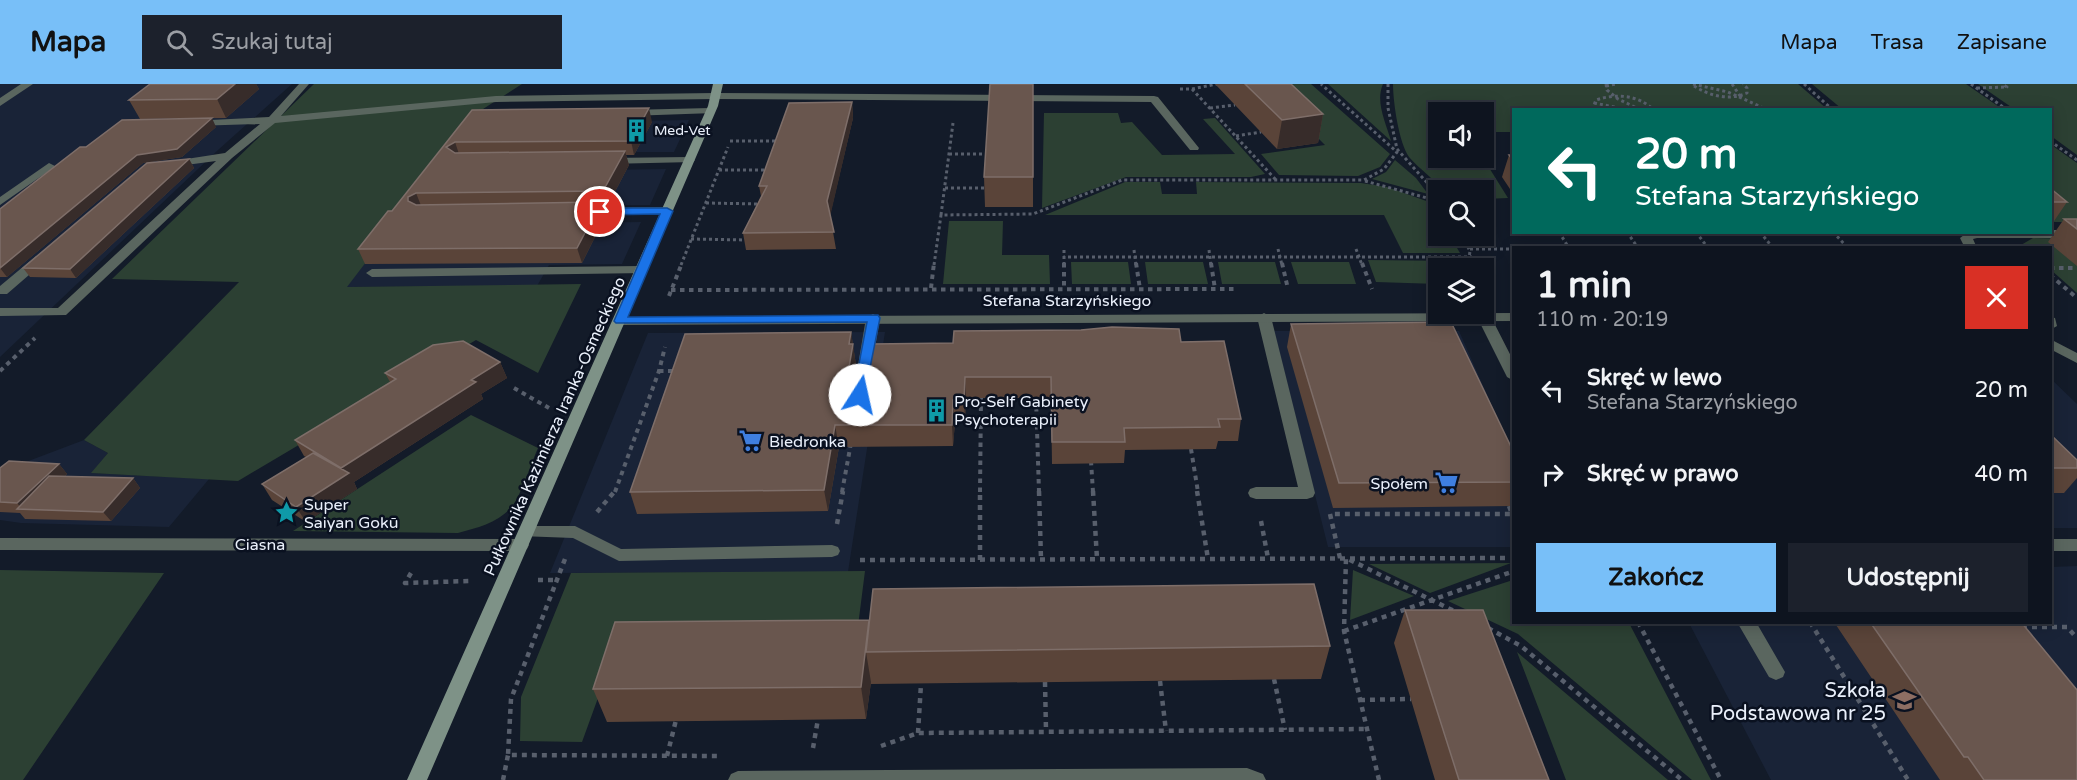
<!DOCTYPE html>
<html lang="pl">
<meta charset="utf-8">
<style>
body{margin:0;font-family:"Varela Round",sans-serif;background:#1c212c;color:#f1f3f6;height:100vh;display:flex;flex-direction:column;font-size:22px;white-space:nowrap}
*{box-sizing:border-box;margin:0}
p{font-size:20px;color:#9b9ea4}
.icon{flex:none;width:33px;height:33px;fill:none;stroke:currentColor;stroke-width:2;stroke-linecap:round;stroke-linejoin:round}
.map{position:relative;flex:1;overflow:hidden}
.panel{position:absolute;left:1512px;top:162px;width:540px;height:378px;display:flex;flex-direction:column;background:#0e141f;border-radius:0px;box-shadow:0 3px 15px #0003,0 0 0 2px #2e333d}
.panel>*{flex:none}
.guide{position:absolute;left:1512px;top:24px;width:540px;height:126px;border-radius:0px;box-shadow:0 3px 15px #0003,0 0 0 2px #2e333d;background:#00695c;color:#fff;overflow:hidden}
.buttons{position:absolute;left:1428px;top:18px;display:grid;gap:12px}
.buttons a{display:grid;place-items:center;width:66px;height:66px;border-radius:0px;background:#0e141f;box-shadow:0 3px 15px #0003,0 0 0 2px #2e333d;font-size:30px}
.pin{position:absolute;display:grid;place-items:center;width:51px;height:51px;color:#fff;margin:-26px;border:3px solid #fff;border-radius:50%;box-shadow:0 2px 6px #0007}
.me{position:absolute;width:66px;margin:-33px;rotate:10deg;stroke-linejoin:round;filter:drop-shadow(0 0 4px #0008)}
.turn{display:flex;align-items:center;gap:21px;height:126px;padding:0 24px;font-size:27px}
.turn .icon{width:78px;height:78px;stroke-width:2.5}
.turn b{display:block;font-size:42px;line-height:51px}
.round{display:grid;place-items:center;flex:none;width:63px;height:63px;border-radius:0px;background:#1c212c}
.head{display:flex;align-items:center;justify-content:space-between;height:102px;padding:0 24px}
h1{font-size:36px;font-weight:700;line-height:45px}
.action{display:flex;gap:12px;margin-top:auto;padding:12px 24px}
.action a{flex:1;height:69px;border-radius:0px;background:#78bff8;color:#111;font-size:24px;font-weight:700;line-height:69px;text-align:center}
.action a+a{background:#1c212c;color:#f1f3f6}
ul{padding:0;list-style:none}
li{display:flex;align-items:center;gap:18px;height:84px;padding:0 24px}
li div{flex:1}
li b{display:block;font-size:22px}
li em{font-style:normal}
header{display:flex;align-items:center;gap:36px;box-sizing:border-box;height:84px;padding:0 30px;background:#78bff8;color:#111}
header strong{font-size:28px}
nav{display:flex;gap:33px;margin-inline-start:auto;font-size:21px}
.search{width:420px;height:54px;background:#1c212c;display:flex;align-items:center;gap:15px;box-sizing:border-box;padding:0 21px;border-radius:0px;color:#9b9ea4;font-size:22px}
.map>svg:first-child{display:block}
.built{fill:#192337}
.green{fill:#2c4033}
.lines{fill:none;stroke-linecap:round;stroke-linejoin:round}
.path-far2{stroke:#585f6c;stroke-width:3;stroke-dasharray:3 3;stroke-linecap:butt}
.path-far1{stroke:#585f6c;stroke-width:4;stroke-dasharray:4.5 4.5;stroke-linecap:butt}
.path{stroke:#585f6c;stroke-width:4.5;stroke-dasharray:5 5;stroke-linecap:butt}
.lane{fill:#5a665f;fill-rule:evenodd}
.street{fill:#5a665f;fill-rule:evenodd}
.secondary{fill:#7e9287;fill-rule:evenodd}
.wall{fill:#5a4439}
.shaded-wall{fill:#372c2a}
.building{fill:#69564e;stroke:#7e6e69;stroke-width:1.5}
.route{fill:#1a73e8;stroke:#114b97;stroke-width:1.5}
.labels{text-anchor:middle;stroke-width:5;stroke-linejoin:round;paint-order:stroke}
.far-poi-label{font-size:14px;fill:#eaf0fb;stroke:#0a1120;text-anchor:start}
.street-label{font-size:16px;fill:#eaf0fb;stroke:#0a1120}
.poi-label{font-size:16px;fill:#eaf0fb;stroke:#0a1120;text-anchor:start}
.near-poi-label{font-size:20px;fill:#eaf0fb;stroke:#0a1120;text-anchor:end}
</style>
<header>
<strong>Mapa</strong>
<div class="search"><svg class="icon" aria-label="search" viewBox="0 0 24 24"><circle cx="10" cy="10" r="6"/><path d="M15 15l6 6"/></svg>Szukaj tutaj</div>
<nav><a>Mapa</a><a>Trasa</a><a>Zapisane</a></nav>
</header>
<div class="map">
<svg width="2077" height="696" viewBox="0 0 2077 696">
<rect width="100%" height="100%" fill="#131b29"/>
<path class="built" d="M0,0h292l-74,66 -218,207z
M483,25h152l-6,12 60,-1 -15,32h-63l-9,18 64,-1 -16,36h-68l-9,18 68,-1 -19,42 -73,1 -12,21 -191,1z
M1274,247h185l54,123v93h-185z
M885,248l-37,240 -298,1 98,-240z
M2050,294l27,26v124h-26z
M84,356l24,13 -16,20 117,6 -40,48 -148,-4 -21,-3v-47l2,-2z
M2077,482v214h-306l-82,-157 361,-1 1,-55z"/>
<path class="green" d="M314,0h208l-39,25 -136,178 234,-3 -43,89 -62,-33 -238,141 -147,-8 17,-20 -24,-13 155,-158 -127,-3z
M1264,0h47l79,70 -10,13 -22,9 -79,-1 -18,-21 64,-9z
M1328,0h55c-8,18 3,39 8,57z
M1393,0h405l29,25 -313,1 -1,22h-29v-20h-46v46h45l25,40 -24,1v-9h-43c-8,-13 -22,-21 -32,-33 -10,-14 -16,-55 -16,-73z
M1812,0h154l36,25h-160z
M1978,0h99v71l-26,-19 -1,-26 -36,-1z
M1044,29h74l3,10 11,-1 30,33 73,-1 -32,-35 12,-1 50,56 -14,3h-125l-84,31z
M2050,60l27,19v59h-26z
M1395,76l21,18 12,16 -56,-15 14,-7z
M1125,98h35l2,12h35l-1,-12 165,1 26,4 45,16 6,12v21h12l10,17h-57l-19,-38h-339z
M949,137h54l-1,34h47l1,29h-107z
M2033,154l44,1v54l-26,-23 -1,-22 -26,-1 -3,-2z
M1368,176l91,1 -3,7h-18v16l-62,-2z
M1071,178h57l3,22h-59z
M1145,178h58l5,22h-60z
M1218,178h57l6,22h-59z
M1291,178h58l7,22h-58z
M471,331l67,33c-6,13 -19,53 -28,61 -14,14 -33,19 -52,24l-165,-2z
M1511,479l-81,30 -61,-29z
M0,486l164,3 -141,207h-23z
M1353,486l61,26 -64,24z
M865,487l-7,55 -235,3 -41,113 -62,-1 1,-44 50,-124z
M1513,496l1,42 115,1 82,157h-19l-174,-146 -70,-33z
M1517,568l151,128h-102z"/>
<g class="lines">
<path class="path-far2" d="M1388,0v24l9,41 41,46
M1606,0l1,6 11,9 23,11
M1693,0l35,8 40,18
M1732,0l8,12
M1804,0l29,26
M1971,0l36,26
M1606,2l10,-2
M1694,2c16,10 35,15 53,7v-5l-4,-4
M1977,4l30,-1 -5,-3
M1180,5h12l84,91
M1192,5l25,-5
M1594,19l36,7
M1210,24l25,-3
M1596,26l-2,-5 2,-5c21,-7 42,-5 58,10
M1236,52l25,-4
M730,57h48
M2050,57l27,19
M949,70h39
M719,86h49
M1365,97l73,20
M945,104h41
M706,119l54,1
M941,131l12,-92
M1559,148l10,16
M1627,148l11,16
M1696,148l12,16
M1760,148l13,16
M1833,148l15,16
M1462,152l8,15 -2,14
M691,155l57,1
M1278,165l4,16
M1356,165l6,16
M1470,165h44
M1064,166v7
M1134,166l2,15
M1209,166l2,15
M681,181l47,-118
M934,181l7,-50 92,-1 89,-34h242l20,-11 13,-17 -76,-68
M1064,181v-8h408"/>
<path class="path-far1" d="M1064,179v25
M1136,179l4,26
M1211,179l4,26
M1282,179l6,26
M1362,179l10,26
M1467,184l2,-5
M2050,184h27
M2050,191l27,23
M931,204l3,-25
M671,206l564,-1
M669,212l13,-33
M0,287l35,-33
M659,287h17
M514,304l35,20
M1036,314l3,94
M1191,365l7,43
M1091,377l2,31
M615,408l44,-121 6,-24
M842,408l9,-49
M980,408l1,-94"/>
<path class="path" d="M1039,407l2,68
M1093,407l4,68
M1197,407l11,68
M1509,422l3,8
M597,428l18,-21
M1261,437l7,37
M837,440l6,-33
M1340,474l-10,-44h184
M565,475l-54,140 -3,56 212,1
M860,476l654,-2
M980,476v-69
M411,489l-6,10 65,-2
M538,496h20
M1638,538l83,158
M1810,538l98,158
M2022,543h45l10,11
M1488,544l33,18 161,134
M1344,547l170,-60
M1274,595l11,51
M1160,597l6,50
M1045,598l1,49
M1360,616l51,-1
M918,649l3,-49
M881,662l37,-13 449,-4
M813,664l5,-29
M667,672l9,-36
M503,696l5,-25
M1379,696l-35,-149 2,-73 108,53"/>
<path class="lane" d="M21,0h12l-33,22v-8z
M299,0h10l-28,32 215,-20 219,-3 439,3 4,1 41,51 -1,2h-8l-39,-48 -436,-3 -219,3 -221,21 -43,35 -166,157 -66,1v-8h58l158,-147 -45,6 -4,-1v-4l58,-9 35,-29 -66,2 -4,-1v-4l79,-4z
M710,24l5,3 -1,2 -85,3 -5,-3 5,-3z
M689,73l6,3 -2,2 -86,2 -6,-3 6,-3z
M49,79l6,3 -2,2 -53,37v-8z
M667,123l4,2v4l-90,3 -6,-4 6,-4z
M2050,146h27v8h-100l-4,1 4,9h-12l-5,-10 8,-6h82z
M40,171l6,4 -2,3 -37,32h-7v-8l36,-30z
M642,182l6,4 -2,3 -274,4 -6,-4 6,-4z
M1264,229l7,4 44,176 -2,4 -6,2h-51l-6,-2 -2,-4 2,-4 6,-2h42l-41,-170z
M1484,229l7,4 23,45v19l-7,-4 -30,-60z
M873,230l7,4 -13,77 -7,5 -7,-5 13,-77z
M2050,233l5,1 2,8 -7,4z
M526,442h49l46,23 211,-4 6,2 2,4 -2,4 -6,2 -213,4 -46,-23 -53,-2 -2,-4 2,-4z
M2050,455h27v12h-27z
M1737,538h19l29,50 -2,5 -7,3 -7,-3z
M1247,684l16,6 3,6h-538l3,-6 7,-3z"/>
<path class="street" d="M1514,229v8l-894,4 -7,-4 7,-4z
M2050,255l27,14v10l-27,-14z
M0,454l521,1 6,2 2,4 -2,4 -6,2 -521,-1z"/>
<path class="secondary" d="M713,0h10l-5,22 -291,674h-20l301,-674z"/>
</g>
<path class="wall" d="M150,0h106l3,5 -33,29 -86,1 -11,-19z
M1033,0v123h-48l-1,-30z
M1215,0h76l32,30 -5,29 -41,6z
M852,18l1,16 -23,97 6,34 -90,1 -3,-17 18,-37 -2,-10z
M472,26l180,12 -18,33h-8l3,10 -21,40 -9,1 3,11 -1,1 1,5 -20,40 -217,1 -7,-15 34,-38z
M216,43l-34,30 -39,6 -136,114h-7v-68l86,-62z
M1509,71h5v40l-12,-18z
M189,75l5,9 -118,110 -46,-1 -7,-9z
M2050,104l17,14 -15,22h-2z
M2064,135h13v47l-29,-24z
M1291,240l223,129v53l-181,2 -46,-161z
M851,248l5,33 -2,13 3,3 324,-39 60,77 -3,22h-20l-2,8 -91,1 -1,13 -72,1 -1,-66h-85l-1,23 -10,1 -2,24 -114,1 -11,64 -191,3 -7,-22z
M500,278l7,16 -26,16 2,5 -129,83 3,7 -51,33 -34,-22 -10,-16 44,-27 -2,-1 -9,-16 95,-58 -5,-9z
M2050,350l27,26v18l-13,15h-14z
M59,380l8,10 -3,3 69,1 7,10 -29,33 -86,-2 -5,-6 -20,-1v-44z
M1405,526l144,170h-114l-41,-137z
M615,538l715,24 -9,33 -450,5v-2l-5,37 -259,3 -14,-33z
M1834,538h187l56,158h-137z"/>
<path class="shaded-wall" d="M235,0h21l3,5 -33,29 -9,-19z
M852,18l1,16 -23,99 -3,-16z
M649,24l3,14 -18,33 -3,-14z
M1323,30l-5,29 -41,6 5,-29z
M212,34l4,9 -34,30 -39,6 -136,114 -7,-9 137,-113z
M455,58l5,15 -14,-10z
M625,67l4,14 -21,40 -5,-14z
M189,75l5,9 -118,110 -6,-9z
M416,109l6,15 -7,4 -7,-11v-4z
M598,118l4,15 -1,1 1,5 -20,40 -5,-15z
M851,248l5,33 -5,30 -3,-22 1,-29z
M500,278l7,16 -26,16 2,5 -129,83 3,7 -51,33 -10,-15 49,-32 -4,-7 130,-88z
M965,293l1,21 -1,23 -1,-21z
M953,316l2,22 -2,24 -1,-21z
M835,341l4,22 -11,64 -4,-21z
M59,380l8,10 -37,35h-8l-5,-6z
M133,394l7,10 -29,33 -8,-9z
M869,536l-3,32 5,30 -5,37 -5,-32z"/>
<path class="building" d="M150,0h85l-18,15 -88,1z
M990,0h43v93h-49z
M1245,0h46l32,30 -41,6z
M852,18l-25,99 7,31 -91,1 24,-47h-8l30,-83z
M649,24l-18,33 -176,1 -9,5 9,6 170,-2 -22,40 -187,2 -8,4v4l8,4 182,-3 -4,6h4l-21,40 -219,1 30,-38h4l80,-101z
M212,34l-35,31 -40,6 -137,113v-59l80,-62h6l36,-27z
M1509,71h5v7z
M189,75l-119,110 -47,-1 124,-105z
M2050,104l17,14h-17z
M2064,135h13v10z
M1451,238l63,131v29l-175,1 -48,-159z
M1112,243l67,2 2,13 43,-1 17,78h-23l2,8 -96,1 1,14h-73l-1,-65h-86l-1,23h-11l-1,25h-117l-11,65 -194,2 55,-158 166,-2 -2,12h4l-5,29 9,8 9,-7 6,-30 81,-1 1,-12 127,-1z
M463,257l37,21 -29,18 5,2 -135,86 -46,-28 101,-61 -11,-6 48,-28z
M2050,350l27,26v8h-27z
M313,369l36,20 -53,34 -34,-23z
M9,377l50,3 -42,39 -17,-1v-34z
M49,392l84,2 -30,34 -86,-3z
M1314,500l16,62 -464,6 7,-63z
M1405,526h78l66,170h-90z
M869,536l-8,67 -268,2 22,-67z
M1870,538h151l56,68v90h-93l-16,-23h-4z"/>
<path class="route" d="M667,124l6,3 -45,106 250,-2 2,3 -16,80h-9l-2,-3 14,-73 -251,1 -2,-2 46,-107 -60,1 -5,-3 5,-4z"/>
<defs>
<symbol id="building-bare" viewBox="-9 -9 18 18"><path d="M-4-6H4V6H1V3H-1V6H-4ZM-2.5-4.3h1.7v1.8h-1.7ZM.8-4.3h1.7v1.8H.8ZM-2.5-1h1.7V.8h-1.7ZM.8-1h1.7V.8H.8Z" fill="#0f9aa8" stroke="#0a1120" stroke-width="2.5" paint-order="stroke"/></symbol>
<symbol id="supermarket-bare" viewBox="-9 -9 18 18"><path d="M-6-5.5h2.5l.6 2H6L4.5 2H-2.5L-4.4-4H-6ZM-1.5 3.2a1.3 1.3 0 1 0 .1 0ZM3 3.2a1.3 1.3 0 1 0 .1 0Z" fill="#3f7fe0" stroke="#0a1120" stroke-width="2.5" paint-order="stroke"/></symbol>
<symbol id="sight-bare" viewBox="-9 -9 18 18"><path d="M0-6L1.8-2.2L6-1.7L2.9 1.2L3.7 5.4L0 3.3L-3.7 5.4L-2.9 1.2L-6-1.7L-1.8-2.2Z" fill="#0f9aa8" stroke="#0a1120" stroke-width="2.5" paint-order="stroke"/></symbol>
<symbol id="school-bare" viewBox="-9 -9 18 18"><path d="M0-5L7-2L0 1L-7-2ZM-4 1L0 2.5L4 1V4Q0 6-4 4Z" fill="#8d6e63" stroke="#0a1120" stroke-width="2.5" paint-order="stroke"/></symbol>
</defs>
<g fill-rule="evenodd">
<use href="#building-bare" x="620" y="30" width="33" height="33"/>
<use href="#building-bare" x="920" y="310" width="33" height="33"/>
<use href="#supermarket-bare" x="734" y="340" width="33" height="33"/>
<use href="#supermarket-bare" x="1430" y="382" width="33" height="33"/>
<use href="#sight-bare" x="270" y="412" width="33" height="33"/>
<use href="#school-bare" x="1888" y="600" width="33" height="33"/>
</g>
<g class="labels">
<g class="far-poi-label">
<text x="654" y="51">Med-Vet</text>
</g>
<g class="street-label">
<text x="1067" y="222">Stefana Starzyńskiego</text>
<text transform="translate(554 342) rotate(-66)" y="6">Pułkownika Kazimierza Iranka-Osmeckiego</text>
<text x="260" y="466">Ciasna</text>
</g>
<g class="poi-label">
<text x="954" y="323">Pro-Self Gabinety<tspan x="954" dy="18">Psychoterapii</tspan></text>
<text x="769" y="363">Biedronka</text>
<text x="1428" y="405" text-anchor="end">Społem</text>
<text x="304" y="426">Super<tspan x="304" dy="18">Saiyan Gokū</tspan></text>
</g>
<g class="near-poi-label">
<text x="1886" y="613">Szkoła<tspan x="1886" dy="23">Podstawowa nr 25</tspan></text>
</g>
</g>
</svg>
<div class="buttons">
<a><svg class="icon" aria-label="sound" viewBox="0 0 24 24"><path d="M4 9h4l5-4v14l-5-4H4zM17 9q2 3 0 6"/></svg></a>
<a><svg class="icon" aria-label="search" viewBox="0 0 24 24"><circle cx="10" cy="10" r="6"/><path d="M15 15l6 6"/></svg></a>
<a><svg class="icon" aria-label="layers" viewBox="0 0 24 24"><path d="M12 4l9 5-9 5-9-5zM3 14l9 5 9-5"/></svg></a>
</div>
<div class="pin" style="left:600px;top:128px;background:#d93025"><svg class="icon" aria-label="arrive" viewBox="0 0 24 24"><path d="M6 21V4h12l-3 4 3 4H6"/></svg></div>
<svg class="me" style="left:860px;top:311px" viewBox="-20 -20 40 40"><circle r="19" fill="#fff"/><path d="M0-13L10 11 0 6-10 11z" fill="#1a73e8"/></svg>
<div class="guide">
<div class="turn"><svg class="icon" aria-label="left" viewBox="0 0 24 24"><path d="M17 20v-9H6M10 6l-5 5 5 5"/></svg><div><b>20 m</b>Stefana Starzyńskiego</div></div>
</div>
<section class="panel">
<div class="head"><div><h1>1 min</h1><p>110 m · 20:19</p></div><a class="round" style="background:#d93025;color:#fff"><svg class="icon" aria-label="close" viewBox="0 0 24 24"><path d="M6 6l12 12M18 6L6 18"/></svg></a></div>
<ul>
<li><svg class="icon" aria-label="left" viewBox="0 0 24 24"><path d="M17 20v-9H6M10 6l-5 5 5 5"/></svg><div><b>Skręć w lewo</b><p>Stefana Starzyńskiego</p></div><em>20 m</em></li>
<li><svg class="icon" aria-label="right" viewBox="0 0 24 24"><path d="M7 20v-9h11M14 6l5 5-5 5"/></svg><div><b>Skręć w prawo</b></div><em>40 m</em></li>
</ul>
<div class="action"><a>Zakończ</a><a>Udostępnij</a></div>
</section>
</div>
